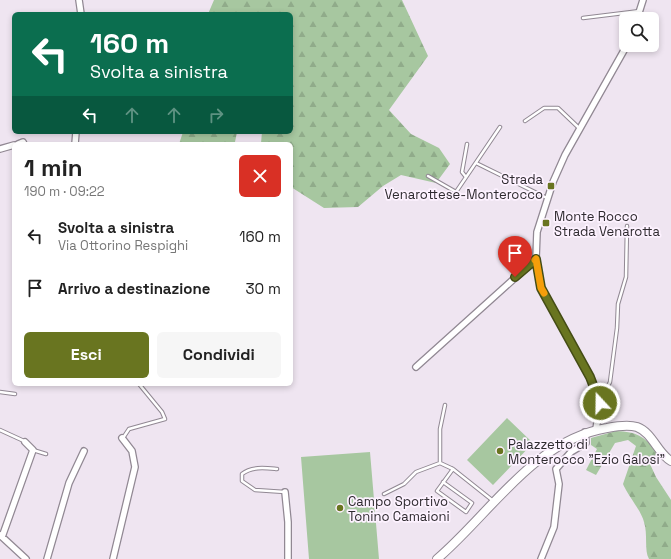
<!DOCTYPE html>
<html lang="it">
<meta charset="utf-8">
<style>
body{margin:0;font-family:"Space Grotesk",sans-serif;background:#f6f6f6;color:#222;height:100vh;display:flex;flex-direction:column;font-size:15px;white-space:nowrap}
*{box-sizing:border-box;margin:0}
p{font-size:13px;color:#767676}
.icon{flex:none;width:22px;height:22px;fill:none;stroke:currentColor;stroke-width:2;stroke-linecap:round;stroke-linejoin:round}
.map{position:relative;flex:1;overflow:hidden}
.drawer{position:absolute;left:12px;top:142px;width:281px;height:244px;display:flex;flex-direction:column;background:#fff;border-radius:6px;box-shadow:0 2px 6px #0003}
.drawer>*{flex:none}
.guide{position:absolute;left:12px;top:12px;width:281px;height:122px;border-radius:6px;box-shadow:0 2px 6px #0003;background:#0b6e4f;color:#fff;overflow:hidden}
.controls{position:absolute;left:619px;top:12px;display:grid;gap:8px}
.controls a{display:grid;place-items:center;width:40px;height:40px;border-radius:6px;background:#fff;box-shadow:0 2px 6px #0003;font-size:20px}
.pin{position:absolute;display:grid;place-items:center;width:34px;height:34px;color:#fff;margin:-41px -17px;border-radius:50% 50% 50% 0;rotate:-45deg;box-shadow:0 0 4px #0007}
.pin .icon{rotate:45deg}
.me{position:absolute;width:44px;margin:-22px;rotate:339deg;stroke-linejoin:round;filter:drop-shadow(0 0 3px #0008)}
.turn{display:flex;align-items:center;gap:14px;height:84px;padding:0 12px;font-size:18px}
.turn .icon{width:52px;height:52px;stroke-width:2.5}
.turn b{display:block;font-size:28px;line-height:34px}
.lanes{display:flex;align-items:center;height:38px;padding:0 12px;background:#0003;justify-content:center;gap:20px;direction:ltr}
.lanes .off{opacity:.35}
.round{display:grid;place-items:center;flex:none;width:42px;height:42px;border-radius:6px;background:#f6f6f6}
.head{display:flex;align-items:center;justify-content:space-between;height:68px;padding:0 12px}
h1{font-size:24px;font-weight:700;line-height:30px}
.cta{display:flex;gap:8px;margin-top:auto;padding:8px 12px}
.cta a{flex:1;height:46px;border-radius:6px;background:#697520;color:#fff;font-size:16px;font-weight:700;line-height:46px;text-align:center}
.cta a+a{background:#f6f6f6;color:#222}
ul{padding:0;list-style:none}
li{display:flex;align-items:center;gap:12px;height:52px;padding:0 12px}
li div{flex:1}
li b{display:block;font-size:15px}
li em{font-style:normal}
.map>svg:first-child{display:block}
.forest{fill:url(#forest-firs)}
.pitch{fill:#a7c7a0}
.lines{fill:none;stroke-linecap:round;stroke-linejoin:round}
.service-casing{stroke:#918893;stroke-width:4.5}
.minor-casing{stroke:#918893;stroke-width:8}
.secondary-casing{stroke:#918893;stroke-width:10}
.service{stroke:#fff;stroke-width:2.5}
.minor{stroke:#fff;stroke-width:5.5}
.secondary{stroke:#fff;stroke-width:8}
.route-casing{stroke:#444c15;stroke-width:10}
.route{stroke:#697520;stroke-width:7}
.slow{stroke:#f59e0b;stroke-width:7}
.poi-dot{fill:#697520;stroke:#fdf2ff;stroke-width:1.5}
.labels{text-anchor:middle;stroke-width:3.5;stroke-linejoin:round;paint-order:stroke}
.poi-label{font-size:13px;fill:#2e2a2f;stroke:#fdf2ff;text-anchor:start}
</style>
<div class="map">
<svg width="671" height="559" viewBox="0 0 671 559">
<defs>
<pattern id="forest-firs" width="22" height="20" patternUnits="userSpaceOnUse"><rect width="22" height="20" fill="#a7c7a0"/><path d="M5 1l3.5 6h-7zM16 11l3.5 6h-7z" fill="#90ab8a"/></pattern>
</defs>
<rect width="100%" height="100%" fill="#efe5f1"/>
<path class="forest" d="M214,0h188l26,56 -39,54 22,24 28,14 11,16 -14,19 -35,-8 -18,11 -25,21 -34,1 -33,-21v-43l-30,-1 1,-11h29v-118h-83z
M183,132h54l-2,10 -3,2h-53z
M616,431c22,1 26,5 42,20l-8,13 6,13 15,23v59h-22c-5,-8 -1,-25 -5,-37 -3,-12 -16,-26 -21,-38l13,-38 -8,-6 -13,3 -19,32 -10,-5 11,-21 -6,-4v-7z"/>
<path class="pitch" d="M507,418l26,25 -40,42 -26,-25z
M370,452l9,107h-70l-8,-102z"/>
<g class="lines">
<defs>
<path id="service" d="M583,18l57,-7
M525,121l19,-13h14l21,20
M476,163l71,35
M428,176l28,16 44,-65
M466,177l-4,-5 5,-28
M0,392l15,2
M601,400l9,-18 7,-54 1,-24 8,-27 1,-51
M0,430l24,11
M123,438l6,-9 36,-10 -3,-7 -23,-28
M33,450l13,4
M440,463v-34l5,-24
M277,469c-11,-1 -25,-3 -35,5v7l13,9 30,2
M443,482l29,21 -6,9 -29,-21 16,-22
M384,494l20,-10 12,-12 24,-9 13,6 39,31"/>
<path id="minor" d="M79,0l2,14
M637,19l6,-19
M18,144l5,-2 1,2
M75,144l1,-12
M0,149l14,-4
M416,367l120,-108
M596,429l4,-26 -10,-26 -49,-89 -5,-29 1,-27 16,-50 12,-27 62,-110
M285,492l3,30v37
M0,535l26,24
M2,537l31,-87 -8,-8
M47,559l22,-76 15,-32
M113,559l22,-92 -3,-16 -10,-13
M541,559l13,-32 5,-43 -3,-15 15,-17 15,-9 -1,-11"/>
<path id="secondary" d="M437,559c53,-45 97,-119 170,-131 10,-2 21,-4 30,-1 16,6 20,26 34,34"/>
</defs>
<use href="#service" class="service-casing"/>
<use href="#minor" class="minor-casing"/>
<use href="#secondary" class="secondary-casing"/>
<use href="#service" class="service"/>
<use href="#minor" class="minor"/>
<use href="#secondary" class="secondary"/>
</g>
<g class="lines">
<defs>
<path id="route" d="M515,277l21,-18 5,29 49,89 10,26"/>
</defs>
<use href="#route" class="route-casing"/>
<use href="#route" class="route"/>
<path class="slow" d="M535,260l1,-1 5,29 3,5"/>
</g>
<g class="poi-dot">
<rect x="547" y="182" width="8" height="8" rx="2"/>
<rect x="542" y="219" width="8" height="8" rx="2"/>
<circle cx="500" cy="451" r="4"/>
<circle cx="340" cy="508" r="4"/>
</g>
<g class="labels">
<g class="poi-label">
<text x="543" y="184" text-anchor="end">Strada<tspan x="543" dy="15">Venarottese-Monterocco</tspan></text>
<text x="554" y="221">Monte Rocco<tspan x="554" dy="15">Strada Venarotta</tspan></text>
<text x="508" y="449">Palazzetto di<tspan x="508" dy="15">Monterocco "Ezio Galosi"</tspan></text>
<text x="348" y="506">Campo Sportivo<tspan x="348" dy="15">Tonino Camaioni</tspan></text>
</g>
</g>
</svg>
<div class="controls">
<a><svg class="icon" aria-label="search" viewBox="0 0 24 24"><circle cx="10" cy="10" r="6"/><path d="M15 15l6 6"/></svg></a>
</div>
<div class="pin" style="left:515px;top:277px;background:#d93025"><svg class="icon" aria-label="arrive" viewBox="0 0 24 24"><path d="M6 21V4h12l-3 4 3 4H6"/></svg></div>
<svg class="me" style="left:600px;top:403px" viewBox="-20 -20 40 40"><circle r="17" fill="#697520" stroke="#fff" stroke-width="3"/><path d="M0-11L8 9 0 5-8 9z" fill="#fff"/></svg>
<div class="guide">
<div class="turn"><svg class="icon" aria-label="left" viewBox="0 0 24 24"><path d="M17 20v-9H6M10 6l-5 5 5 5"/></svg><div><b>160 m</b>Svolta a sinistra</div></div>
<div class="lanes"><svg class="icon" aria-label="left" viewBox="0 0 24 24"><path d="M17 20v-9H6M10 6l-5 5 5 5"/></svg><svg class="icon off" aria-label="ahead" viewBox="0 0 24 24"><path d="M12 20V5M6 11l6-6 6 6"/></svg><svg class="icon off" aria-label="ahead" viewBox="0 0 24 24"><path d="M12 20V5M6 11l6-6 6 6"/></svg><svg class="icon off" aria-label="right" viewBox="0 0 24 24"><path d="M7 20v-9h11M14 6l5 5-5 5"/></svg></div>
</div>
<section class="drawer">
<div class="head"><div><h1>1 min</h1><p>190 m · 09:22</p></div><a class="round" style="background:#d93025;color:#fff"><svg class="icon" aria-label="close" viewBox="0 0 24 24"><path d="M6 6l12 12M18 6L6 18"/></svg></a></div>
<ul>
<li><svg class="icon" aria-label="left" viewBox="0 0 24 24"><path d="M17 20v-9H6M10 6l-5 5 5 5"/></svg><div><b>Svolta a sinistra</b><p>Via Ottorino Respighi</p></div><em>160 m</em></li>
<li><svg class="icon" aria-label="arrive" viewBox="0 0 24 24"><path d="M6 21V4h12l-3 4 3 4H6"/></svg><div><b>Arrivo a destinazione</b></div><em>30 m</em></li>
</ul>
<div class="cta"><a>Esci</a><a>Condividi</a></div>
</section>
</div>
